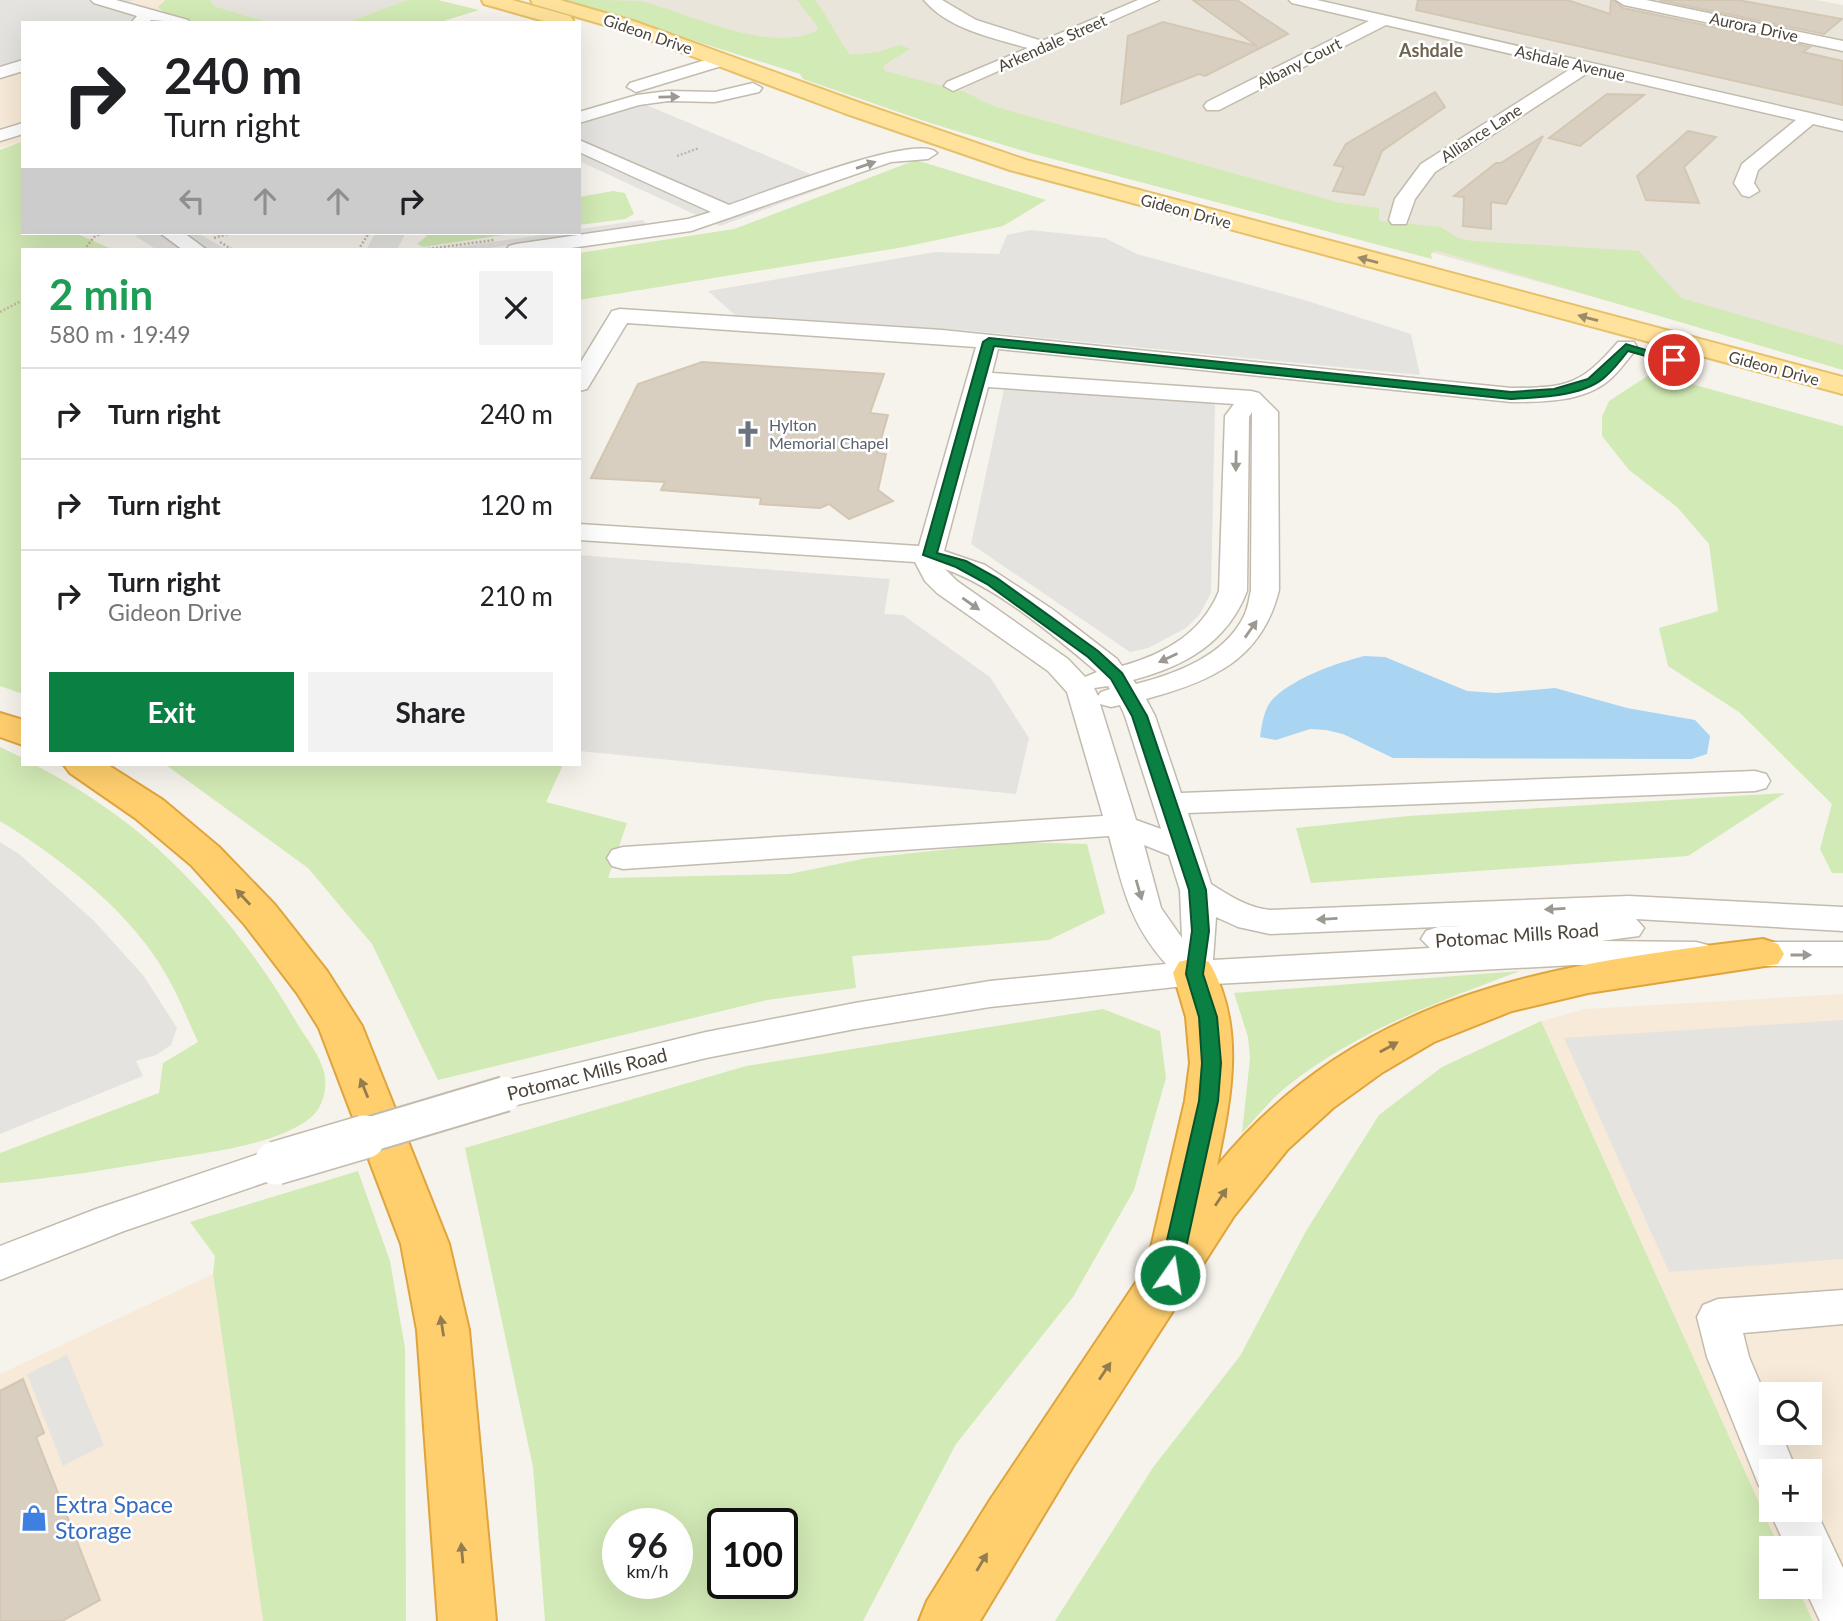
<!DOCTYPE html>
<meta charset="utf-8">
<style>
body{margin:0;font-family:Lato,sans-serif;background:#f2f2f2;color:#202124;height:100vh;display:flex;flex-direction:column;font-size:26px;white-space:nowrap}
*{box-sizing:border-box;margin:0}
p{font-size:23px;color:#757577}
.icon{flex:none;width:38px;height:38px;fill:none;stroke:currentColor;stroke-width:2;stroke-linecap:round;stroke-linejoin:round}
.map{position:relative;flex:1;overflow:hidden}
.side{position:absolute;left:21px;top:248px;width:560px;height:518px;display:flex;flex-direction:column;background:#fff;border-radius:0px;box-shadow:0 7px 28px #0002}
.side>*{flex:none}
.hud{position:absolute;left:21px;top:21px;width:560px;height:214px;border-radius:0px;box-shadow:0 7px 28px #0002;background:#fff;color:#202124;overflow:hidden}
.fabs{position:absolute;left:1759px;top:1382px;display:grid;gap:14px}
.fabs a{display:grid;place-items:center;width:63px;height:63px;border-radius:0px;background:#fff;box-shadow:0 7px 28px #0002;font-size:35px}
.speed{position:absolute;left:602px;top:1508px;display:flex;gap:14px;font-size:35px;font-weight:700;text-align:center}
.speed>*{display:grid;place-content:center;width:91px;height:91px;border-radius:50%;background:#fff;box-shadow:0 7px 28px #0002;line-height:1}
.speed small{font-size:18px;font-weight:400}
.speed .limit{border:4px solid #111;border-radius:10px;background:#fff;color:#111}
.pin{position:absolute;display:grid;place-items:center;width:60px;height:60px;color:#fff;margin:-30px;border:4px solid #fff;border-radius:50%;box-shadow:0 2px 7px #0007}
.me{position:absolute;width:77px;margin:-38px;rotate:13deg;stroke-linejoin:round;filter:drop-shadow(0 0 5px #0008)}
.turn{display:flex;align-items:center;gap:24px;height:147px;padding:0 28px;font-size:32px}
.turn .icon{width:91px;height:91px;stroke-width:2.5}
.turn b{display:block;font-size:49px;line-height:60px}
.lanes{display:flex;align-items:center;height:66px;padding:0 28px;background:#0003;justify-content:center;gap:35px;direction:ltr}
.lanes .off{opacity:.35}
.round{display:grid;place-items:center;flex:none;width:74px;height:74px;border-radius:0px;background:#f2f2f2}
.head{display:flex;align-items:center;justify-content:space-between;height:119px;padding:0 28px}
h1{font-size:42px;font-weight:700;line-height:52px;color:#1e9e55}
.primary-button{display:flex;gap:14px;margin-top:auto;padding:14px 28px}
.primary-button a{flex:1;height:80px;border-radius:0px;background:#0b8043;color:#fff;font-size:28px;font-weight:700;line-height:80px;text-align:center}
.primary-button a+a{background:#f2f2f2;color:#202124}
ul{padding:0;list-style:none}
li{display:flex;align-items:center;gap:21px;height:91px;padding:0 28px;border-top:2px solid #e0e0e0}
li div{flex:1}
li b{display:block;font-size:26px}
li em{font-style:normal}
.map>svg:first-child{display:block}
.residential{fill:#eae5da}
.commercial{fill:#f7ead8;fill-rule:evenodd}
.industrial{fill:#e6e2dd}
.green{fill:#d2eab5;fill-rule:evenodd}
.parking{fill:#e5e3e0}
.water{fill:#a9d4f2}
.building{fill:#d8cfc1;stroke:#d3c7b4;stroke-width:2}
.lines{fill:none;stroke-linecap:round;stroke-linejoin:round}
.minor-casing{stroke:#c2bbae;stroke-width:3}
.major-casing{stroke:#e6c16a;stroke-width:4}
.highway-casing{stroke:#e0a43c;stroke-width:4}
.path{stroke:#c4b79f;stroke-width:2.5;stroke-dasharray:2 2;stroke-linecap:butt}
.minor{fill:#fff;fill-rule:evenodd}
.major{fill:#ffe39c;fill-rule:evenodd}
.highway{fill:#ffcf6e;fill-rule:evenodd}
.minor-bridge-far1-casing{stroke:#c2bbae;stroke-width:38;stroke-linecap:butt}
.minor-bridge-casing{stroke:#c2bbae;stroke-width:46;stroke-linecap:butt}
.minor-bridge-far1{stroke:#fff;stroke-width:34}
.minor-bridge{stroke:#fff;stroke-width:43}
.oneway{fill:#9c9892}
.oneway2{fill:#9c8c66}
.oneway3{fill:#937c4e}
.route{fill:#0b8043;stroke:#07532c;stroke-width:2}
.labels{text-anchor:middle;stroke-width:5;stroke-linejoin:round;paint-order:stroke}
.far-street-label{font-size:16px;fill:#4b4439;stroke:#fff}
.far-worship-label{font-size:16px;fill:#5b616d;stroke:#fff;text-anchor:start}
.far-neighbourhood-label{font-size:18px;font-weight:bold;fill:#6e6250;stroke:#fff}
.street-label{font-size:19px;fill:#4b4439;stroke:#fff}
.near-shop-label{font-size:23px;fill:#366cbe;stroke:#fff;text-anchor:start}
</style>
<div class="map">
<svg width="1843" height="1621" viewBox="0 0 1843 1621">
<rect width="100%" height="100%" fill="#f6f3ec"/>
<path class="residential" d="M565,0h1251l27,5v361l-865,-239z"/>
<path class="commercial" d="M0,0h165l-4,2 1,11 38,10h-177v117l-23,8z
M1843,994v627h-30l-16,-34h13v-38h-30l-239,-528 45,-12zM1771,1395h39v38h-39zM1771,1472h39v38h-39z
M213,1274l50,347h-263v-247z"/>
<path class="industrial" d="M211,0h196l-62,23h-73l-52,-15 -7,-3z"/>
<path class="green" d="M165,0h46l2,5 7,3 52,15c-27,0 -96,6 -114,-16z
M407,0h31l41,10 -42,13h-92z
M565,0c23,0 52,0 75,1 50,12 127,53 176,30l2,-4 -21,-27h18c14,18 21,36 35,55l28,-3 22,-7 10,4 -27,17 2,5 80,21 28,14 347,97 39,5v13l62,6 17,11 14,3 167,10 42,47 162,47v25l-408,-120 -4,4 1,5 -398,-105 -101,-30 -130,-45 -3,-5z
M23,141v92h52l39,17h-91v444l-23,-8v-536z
M916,160l130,40 -43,26 -99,21 -325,53v-47l155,-24z
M613,191l12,2 9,21 -9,5 -46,6v-28z
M423,233h94l-94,14 -6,-3 10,-8z
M1652,373l191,53v447h-11l-12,-24 12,-45 -93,-92 -71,-46 -9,-38 59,-17 -9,-67 -32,-37 -48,-37 -27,-34v-19l7,-16z
M0,747l23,11v7h12c43,22 85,50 122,83 57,52 103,111 141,177 9,14 22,31 26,47 4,16 -1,37 -15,47 -34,26 -100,33 -141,40 -56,10 -112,19 -168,24v-30l159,-60 4,-30 35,-21c-10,-21 -18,-43 -30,-64 -35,-65 -106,-119 -168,-157z
M166,765h397l-17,37 81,21 -19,55 181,-4 78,-16 148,-16 72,2 18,69 -56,27 -197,16 4,32 -89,12 -329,80 -66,-136 -64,-76z
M1785,793l-97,63 -377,27 -15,-55 112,-12z
M1520,971c-82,31 -164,60 -234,116 -16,13 -30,31 -44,46l8,-75 -2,-21 -14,-44z
M1103,1009l57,22 6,47 -32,112 -61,107 -117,147 -93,177h-318l-12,-154 -68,-319 281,-82zM618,1524h59v60h-59zM723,1524h59v60h-59z
M1541,1021l239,528h-9v38h26l16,34h-758l99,-155 86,-110 66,-125 73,-116 63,-48z
M358,1171l32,90 15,87 1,273h-143l-50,-347 2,-18 -25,-34z"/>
<path class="parking" d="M0,0h135l-27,9 26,8 -5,6h-106v37l-23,8z
M644,104l190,80 -114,42 -141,-65v-36z
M643,220l4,5 -171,25h-41l121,-17h23v-4z
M1030,230l75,8 32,16 164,45 110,35 9,41 -447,-44 -238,-16 -27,-24 227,-39 64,2 8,-19z
M147,233h51l29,17h-70l-22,-14z
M375,234h30l-8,16h-31z
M1004,389l211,13 -4,191 -11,21 -14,14 -38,20 -18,4 -159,-108z
M579,555l311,24 -6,35 19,1 87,62 39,61 -13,56 -437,-43z
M0,842l19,12 74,66 50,55 34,53 -6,17 -15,10 -20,6 7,15 -143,58z
M1843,1020v239l-174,13 -105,-234z
M67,1355l37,90 -41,21 -36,-92z"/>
<path class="water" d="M1364,656l21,1 82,34 29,2 59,-5 72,20 68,12 15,16 -3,18 -15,5 -299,-1 -50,-24 -17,-4 -16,-1 -34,11 -16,-3c2,-13 4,-31 15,-40 21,-20 62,-34 89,-41z"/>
<path class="building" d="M1193,0h44l51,34 -83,42 -6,-2 -78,30 7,-68 35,-14 94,24z
M1418,0h149l43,14 1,-14h3l9,8 187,39 -7,5 40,9v44l-427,-95z
M1659,0h79l104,19 -18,15z
M1435,92l10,15 -63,44 -18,44 -31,-4 11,-24 -10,-2 12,-21z
M1607,94l37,1 -64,51 -31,-8z
M1688,131l28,6 -32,30 15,36 -53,-3 -9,-24z
M1543,136l-37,68 -15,-2v27l-28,-3 1,-29 -10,-1 42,-33h5z
M702,362l182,12 -14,39 18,2 -11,38 9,1 -8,36 15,11 -44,18 -20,-15 -9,4 -60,-4 1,-6 -100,-8 4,-8 -74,-4 47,-94z
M23,1379l21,54 -8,4 64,163 -38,21h-62v-230z"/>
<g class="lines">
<defs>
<path id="minor" d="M91,0h25l72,20 2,3 -39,-3 -3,3h-17l6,-7 -43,-13z
M924,0h18l34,20 66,21 96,-41h21l-206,91 -9,-5 3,-4 81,-34c-35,-10 -80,-19 -104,-48z
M1289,0h28l493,113 33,8v10l-30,-7 -55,46 -4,13 5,8 -10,6 -7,-2 -8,-12 8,-19 54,-44 -207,-48 -154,100 -20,27 -9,25h-14l-3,-4 6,-21 26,-35 151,-96 -186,-43 -167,85h-12l-3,-4 3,-4 162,-81 -77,-18z
M1616,0h30l197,41v10l-219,-46z
M722,55l6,1 2,4 -2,4 -92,28 -9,-5 3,-4z
M23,60v11l-23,7v-11z
M753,83l9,5 -3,4 -44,10 -47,-1 -29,4 -60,18v-11l58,-17 31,-4 47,1z
M23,123v11l-23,7v-11z
M579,140l150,65c30,-10 190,-74 208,-52l-9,6 -37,3 -200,69 -134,19h-51l3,-4 7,-2 172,-25 23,-7 -132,-60z
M160,233h24l23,17h-24z
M620,309l322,21 569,58c56,0 70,-3 107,-46h16l3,5 -3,5c-8,9 -16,21 -26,29 -26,21 -65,21 -97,21l-513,-53 -6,24 259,18 8,2 19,19 1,178c-17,70 -69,92 -133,109l9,17 26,77 574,-22 11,3 4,7 -4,7 -11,3 -567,22 23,71c19,12 37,24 59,26l359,-14 214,11v24l-207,-12 8,9 -5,8 -38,5 95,1 12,3 5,9 -5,9 -12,3 -122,-1 -380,20 -204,22 -135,22 -149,29 -201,50 -13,-4 -6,-10 6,-10 214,-52 149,-29 135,-22 176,-17c-37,-42 -43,-76 -57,-128l-486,33 -11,-3 -5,-8 5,-8 11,-3 480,-31 -36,-124 -19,-21 -111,-78 -12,-12 -10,-19 -336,-22v-16l340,22 57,-199 -349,-24 -40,66 -8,2v-26l33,-54zM988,387l246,17 -9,12 -6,175c-17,42 -54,63 -97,75l-5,-7 -65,-50 -67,-44 -41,-14zM1252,412l-1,178c-2,9 -3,18 -7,26 -19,40 -69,58 -108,68l-3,-4c52,-14 94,-37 114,-89l2,-174zM945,569c53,19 108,66 152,103l-12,5 -17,-18 -111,-78zM1108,686l2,3 -9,3 -3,4 -4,-8zM1100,704l11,3 9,-2 5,11 36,113 -25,-9zM1144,845l25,10 11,35 2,48 -21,-30zM1216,917l22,10 32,7 214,-9 -46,2 -12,4 -5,8 9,9 -217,12z
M1741,942h102v24h-102l-12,-3 -5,-9 5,-9z
M276,1148l14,4 5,11 -5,11 -166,57 -124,49v-34l96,-37z
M1843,1290v34l-100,9 6,24 22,52v24h10l16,39h-26v19l-12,-5 -52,-129 -10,-40 6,-12 15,-6z
M1810,1498l33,70v53h-23l-16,-34h6v-38h-23l-18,-39 2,-4v4h39z"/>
<path id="major" d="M482,0h30l58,16 3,4 -2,3h-20l-67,-19z
M531,0h29l76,22 224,81 166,57 817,217v17l-833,-224 -166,-57 -222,-83 -89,-26z"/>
<path id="highway" d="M0,713l23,7v25l-23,-8z
M64,765h44l55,35 56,47 56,58 52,66 35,55 87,218 20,86 27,291h-58l-21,-291 -16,-86 -82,-216 -22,-35 -52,-68 -54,-60 -56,-47 -65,-45z
M1763,939l15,5 6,10 -6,10 -190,29 -76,18 -78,31 -51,30 -50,36 -45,41 -54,67 -162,252 -92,153h-61l8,-20 63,-101 163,-243 -3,-5 35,-151 5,-38 -4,-46 -13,-44 6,-11 15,-4 15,4c37,64 22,136 8,204 145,-175 334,-202 546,-227z"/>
</defs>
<use href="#minor" class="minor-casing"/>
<use href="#major" class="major-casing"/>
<use href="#highway" class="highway-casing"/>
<path class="path" d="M677,156l22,-8
M214,238l17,-5
M220,242l13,8
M428,249l66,-9
M84,250l10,-13 8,-4
M358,250l11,-17
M0,312l23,-12"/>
<use href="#minor" class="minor"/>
<use href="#major" class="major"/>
<use href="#highway" class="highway"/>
<defs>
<path id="minor-bridge-far1" d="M358,1138l147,-44"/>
<path id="minor-bridge" d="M276,1163l88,-26"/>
</defs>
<use href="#minor-bridge-far1" class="minor-bridge-far1-casing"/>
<use href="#minor-bridge" class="minor-bridge-casing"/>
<use href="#minor-bridge-far1" class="minor-bridge-far1"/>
<use href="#minor-bridge" class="minor-bridge"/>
</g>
<defs><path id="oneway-solid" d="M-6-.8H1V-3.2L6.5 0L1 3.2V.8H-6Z" transform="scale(1.75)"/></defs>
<g class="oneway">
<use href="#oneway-solid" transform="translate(669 97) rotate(-1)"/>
<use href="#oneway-solid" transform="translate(866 165) rotate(-19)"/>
<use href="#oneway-solid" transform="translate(1236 461) rotate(91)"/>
<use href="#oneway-solid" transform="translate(971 604) rotate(35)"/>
<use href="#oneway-solid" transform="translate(1251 629) rotate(-55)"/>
<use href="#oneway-solid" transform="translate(1168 658) rotate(155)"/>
<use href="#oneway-solid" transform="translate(1139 890) rotate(74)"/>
<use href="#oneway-solid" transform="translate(1555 909) rotate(177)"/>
<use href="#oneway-solid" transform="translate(1327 919) rotate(177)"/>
<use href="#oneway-solid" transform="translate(1801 955)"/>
</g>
<g class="oneway2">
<use href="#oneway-solid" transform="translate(1368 260) rotate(-165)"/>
<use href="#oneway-solid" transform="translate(1588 318) rotate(-165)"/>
</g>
<g class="oneway3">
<use href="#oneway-solid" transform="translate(243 897) rotate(-133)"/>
<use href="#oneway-solid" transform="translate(1389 1047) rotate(-29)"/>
<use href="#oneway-solid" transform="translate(364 1088) rotate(-112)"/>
<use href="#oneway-solid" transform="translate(1221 1197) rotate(-56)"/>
<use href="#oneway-solid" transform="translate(442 1326) rotate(-99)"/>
<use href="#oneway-solid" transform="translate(1105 1371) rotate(-56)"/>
<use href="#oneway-solid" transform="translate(462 1553) rotate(-95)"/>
<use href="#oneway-solid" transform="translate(982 1562) rotate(-59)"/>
</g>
<path class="route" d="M989,338l522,54 43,-3 34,-10 38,-35 54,16 -6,4 -46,-13c-7,9 -14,18 -22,25 -22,21 -67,21 -95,23l-517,-53 -57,207 29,8 31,17 101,73 24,22 25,43 59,174 3,41 -6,43 14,43 4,46 -3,38 -38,174 -3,6 -7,2 -8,-2 -3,-6 40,-174 3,-38 -3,-46 -13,-43 6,-43 -3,-41 -57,-174 -21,-37 -23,-22 -101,-73 -31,-17 -33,-12 60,-213z"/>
<defs>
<symbol id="church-bare" viewBox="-9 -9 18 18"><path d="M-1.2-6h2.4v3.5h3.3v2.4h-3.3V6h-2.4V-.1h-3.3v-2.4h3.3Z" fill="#6b7280" stroke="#fff" stroke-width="2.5" paint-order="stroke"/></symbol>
<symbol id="shop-bare" viewBox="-9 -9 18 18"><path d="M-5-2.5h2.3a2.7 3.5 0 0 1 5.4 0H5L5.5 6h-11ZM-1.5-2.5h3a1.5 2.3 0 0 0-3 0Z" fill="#3f7fe0" stroke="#fff" stroke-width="2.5" paint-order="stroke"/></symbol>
</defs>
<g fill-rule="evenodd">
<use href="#church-bare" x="729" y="415" width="38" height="38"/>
<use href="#shop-bare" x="15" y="1499" width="38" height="38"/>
</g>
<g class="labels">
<g class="far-street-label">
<text transform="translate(1754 27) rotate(12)" y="6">Aurora Drive</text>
<text transform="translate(648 34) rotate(19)" y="6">Gideon Drive</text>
<text transform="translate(1052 43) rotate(-24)" y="6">Arkendale Street</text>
<text transform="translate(1299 63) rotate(-27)" y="6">Albany Court</text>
<text transform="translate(1570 63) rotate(13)" y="6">Ashdale Avenue</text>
<text transform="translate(1481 133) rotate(-33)" y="6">Alliance Lane</text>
<text transform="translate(1186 211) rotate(15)" y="6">Gideon Drive</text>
<text transform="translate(1774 368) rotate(15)" y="6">Gideon Drive</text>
</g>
<g class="far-worship-label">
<text x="769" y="431">Hylton<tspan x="769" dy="18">Memorial Chapel</tspan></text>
</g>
<g class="far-neighbourhood-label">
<text x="1431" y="57">Ashdale</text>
</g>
<g class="street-label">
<text transform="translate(1517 935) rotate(-4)" y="7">Potomac Mills Road</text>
<text transform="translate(587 1074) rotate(-14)" y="7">Potomac Mills Road</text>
</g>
<g class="near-shop-label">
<text x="55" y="1513">Extra Space<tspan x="55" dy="26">Storage</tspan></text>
</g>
</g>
</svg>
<div class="fabs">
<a><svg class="icon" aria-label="search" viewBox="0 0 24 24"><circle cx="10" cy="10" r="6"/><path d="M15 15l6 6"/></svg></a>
<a>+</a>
<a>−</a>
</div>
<div class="speed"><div>96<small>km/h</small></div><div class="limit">100</div></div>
<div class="pin" style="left:1674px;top:360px;background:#d93025"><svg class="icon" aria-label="arrive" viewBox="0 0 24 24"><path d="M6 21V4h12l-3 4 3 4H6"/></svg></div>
<svg class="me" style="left:1170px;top:1275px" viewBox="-20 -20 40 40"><circle r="17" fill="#0b8043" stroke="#fff" stroke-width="3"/><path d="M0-11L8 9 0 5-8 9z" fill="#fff"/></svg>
<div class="hud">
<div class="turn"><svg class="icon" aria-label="right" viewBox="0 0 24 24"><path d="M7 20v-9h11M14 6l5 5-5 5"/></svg><div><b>240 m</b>Turn right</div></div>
<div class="lanes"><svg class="icon off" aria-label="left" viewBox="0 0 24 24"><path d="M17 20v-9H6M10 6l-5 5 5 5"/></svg><svg class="icon off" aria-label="ahead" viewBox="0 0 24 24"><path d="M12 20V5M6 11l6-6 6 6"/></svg><svg class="icon off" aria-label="ahead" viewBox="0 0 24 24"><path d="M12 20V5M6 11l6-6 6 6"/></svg><svg class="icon" aria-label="right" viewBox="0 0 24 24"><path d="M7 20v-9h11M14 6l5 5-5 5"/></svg></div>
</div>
<section class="side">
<div class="head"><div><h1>2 min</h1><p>580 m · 19:49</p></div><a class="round"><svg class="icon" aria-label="close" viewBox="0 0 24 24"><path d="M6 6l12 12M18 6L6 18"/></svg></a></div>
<ul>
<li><svg class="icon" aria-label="right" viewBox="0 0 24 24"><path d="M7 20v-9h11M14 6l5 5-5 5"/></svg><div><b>Turn right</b></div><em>240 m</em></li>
<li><svg class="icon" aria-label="right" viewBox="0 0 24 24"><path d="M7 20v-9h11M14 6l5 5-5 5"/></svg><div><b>Turn right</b></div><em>120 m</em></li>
<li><svg class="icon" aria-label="right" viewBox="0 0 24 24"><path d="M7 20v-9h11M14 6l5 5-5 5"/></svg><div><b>Turn right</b><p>Gideon Drive</p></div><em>210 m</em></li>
</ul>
<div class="primary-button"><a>Exit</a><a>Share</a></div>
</section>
</div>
